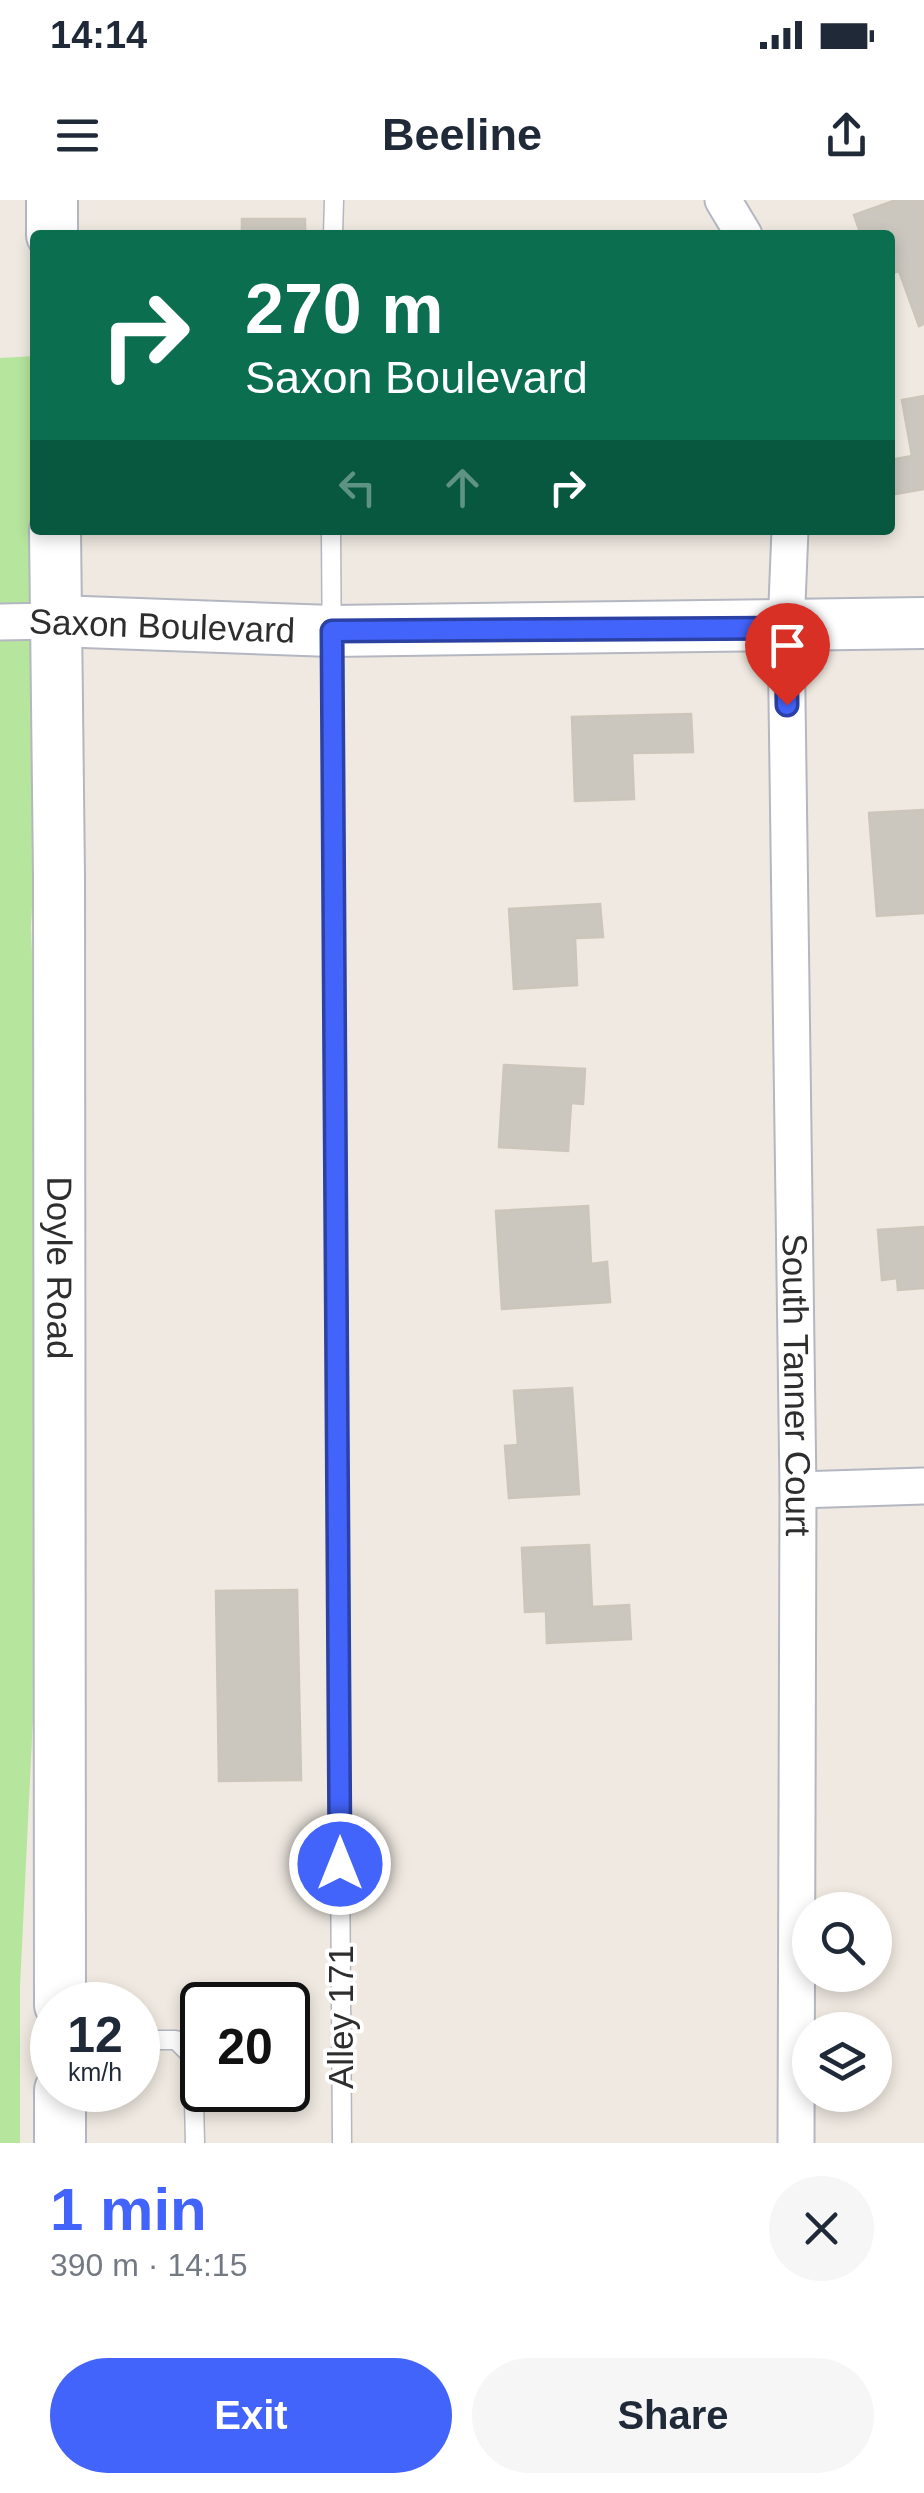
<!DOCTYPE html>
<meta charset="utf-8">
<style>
body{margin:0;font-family:Arial,sans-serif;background:#f6f6f7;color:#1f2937;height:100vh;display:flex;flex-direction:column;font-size:38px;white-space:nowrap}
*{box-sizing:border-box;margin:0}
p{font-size:32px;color:#747a83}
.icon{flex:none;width:55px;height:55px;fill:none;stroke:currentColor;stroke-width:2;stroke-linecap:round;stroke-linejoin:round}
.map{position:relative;height:1943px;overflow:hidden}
.panel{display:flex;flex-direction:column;background:#fff;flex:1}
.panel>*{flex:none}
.top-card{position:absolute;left:30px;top:30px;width:865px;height:305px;border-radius:10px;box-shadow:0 5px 15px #0003;background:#0b6e4f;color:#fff;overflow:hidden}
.fabs{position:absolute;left:792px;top:1692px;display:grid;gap:20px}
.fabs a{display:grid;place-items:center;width:100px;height:100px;border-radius:50%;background:#fff;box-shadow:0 5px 15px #0003;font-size:50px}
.speed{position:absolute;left:30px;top:1782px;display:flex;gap:20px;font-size:50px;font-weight:700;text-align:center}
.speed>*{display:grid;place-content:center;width:130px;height:130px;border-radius:50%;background:#fff;box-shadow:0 5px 15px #0003;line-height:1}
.speed small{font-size:25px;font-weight:400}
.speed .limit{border:5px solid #111;border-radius:15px;background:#fff;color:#111}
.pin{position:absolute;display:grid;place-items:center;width:85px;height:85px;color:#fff;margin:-102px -42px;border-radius:50% 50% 50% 0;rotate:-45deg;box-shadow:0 0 10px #0007}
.pin .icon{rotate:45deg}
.me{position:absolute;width:110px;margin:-55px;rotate:0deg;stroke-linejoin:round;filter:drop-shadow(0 0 8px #0008)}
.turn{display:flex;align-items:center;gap:35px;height:210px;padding:0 50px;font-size:45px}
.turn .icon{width:130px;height:130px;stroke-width:2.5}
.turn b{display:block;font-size:70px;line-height:85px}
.lanes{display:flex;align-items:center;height:95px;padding:0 50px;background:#0003;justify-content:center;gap:50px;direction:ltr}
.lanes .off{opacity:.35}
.round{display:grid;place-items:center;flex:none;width:105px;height:105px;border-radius:52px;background:#f6f6f7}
.headline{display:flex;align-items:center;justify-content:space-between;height:170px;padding:0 50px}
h1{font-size:60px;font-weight:600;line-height:75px;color:#4264fb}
.primary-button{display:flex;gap:20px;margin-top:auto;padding:20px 50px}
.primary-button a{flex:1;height:115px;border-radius:60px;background:#4264fb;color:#fff;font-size:40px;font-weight:600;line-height:115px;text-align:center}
.primary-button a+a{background:#f6f6f7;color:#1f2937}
.status{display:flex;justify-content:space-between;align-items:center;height:70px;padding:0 50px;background:#fff;direction:ltr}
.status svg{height:28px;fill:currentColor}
header{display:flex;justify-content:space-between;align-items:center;height:130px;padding:0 50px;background:#fff;font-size:45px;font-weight:600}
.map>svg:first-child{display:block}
.green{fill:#b6e59e}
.building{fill:#cbc7bf;stroke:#cbc5ba;stroke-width:2.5}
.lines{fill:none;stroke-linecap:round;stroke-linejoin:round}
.lane-casing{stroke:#b4b7c1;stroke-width:21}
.street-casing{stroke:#b4b7c1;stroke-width:39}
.secondary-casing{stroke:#b4b7c1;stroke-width:54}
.lane{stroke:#fff;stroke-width:18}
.street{stroke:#fff;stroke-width:35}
.secondary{stroke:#fff;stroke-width:50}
.route-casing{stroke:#2b41a3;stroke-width:25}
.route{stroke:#4264fb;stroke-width:18}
.labels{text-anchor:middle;stroke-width:8;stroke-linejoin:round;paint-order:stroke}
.street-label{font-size:35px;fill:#2e2e2e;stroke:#fff}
</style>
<div class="status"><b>14:14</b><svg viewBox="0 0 49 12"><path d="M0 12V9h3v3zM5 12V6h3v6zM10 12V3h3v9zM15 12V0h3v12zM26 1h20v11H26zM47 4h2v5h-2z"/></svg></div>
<header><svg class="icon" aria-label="menu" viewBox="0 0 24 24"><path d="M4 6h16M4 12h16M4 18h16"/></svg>Beeline<svg class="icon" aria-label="share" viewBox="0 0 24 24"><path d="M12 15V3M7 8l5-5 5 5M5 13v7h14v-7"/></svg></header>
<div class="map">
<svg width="924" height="1943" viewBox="0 0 924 1943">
<rect width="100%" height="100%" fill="#efe9e1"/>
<path class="green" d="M35,156v174l4,75 -39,1v-248z
M39,437v126l-8,164 10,287 1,317 -22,456v156h-20v-1505z"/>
<path class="building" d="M896,0h28v124l-5,2 -20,-55 -9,3v-39h-29l-7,-20z
M242,19h63v16h-63z
M924,196v93l-34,6v-35l22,-4 -10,-56z
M691,514l2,38 -61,1 2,46 -59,2 -3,-84z
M924,610v103l-47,3 -8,-103z
M600,704l3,33 -28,1 2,47 -63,4 -5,-80z
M504,865l81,4 -2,35 -12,-1 -3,48 -69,-4z
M588,1006l3,58 16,-2 3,40 -108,7 -6,-98z
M924,1027v61l-26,2 -1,-12 -15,2 -4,-50z
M572,1188l7,106 -70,4 -4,-52 13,-1 -4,-54z
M589,1345l3,62 37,-2 2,34 -84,4 -1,-32 -21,1 -3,-64z
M297,1390l4,190 -82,1 -3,-190z"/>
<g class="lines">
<defs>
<path id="lane" d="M333,35l1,-35
M331,330l11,1613
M138,1840h38l17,17 2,86"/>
<g id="street">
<path d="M723,0l21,35"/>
<path id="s1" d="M790,330l-4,98 12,862 -2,653"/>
<path d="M0,422l56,-1"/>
<path d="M798,1290l126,-4"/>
</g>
<g id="secondary">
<path d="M52,0v35"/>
<path id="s2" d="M55,330l4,347 1,1128"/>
<path d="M56,421l276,10 592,-8"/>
<path d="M60,1890v53"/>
</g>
</defs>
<use href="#lane" class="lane-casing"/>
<use href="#street" class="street-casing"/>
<use href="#secondary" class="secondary-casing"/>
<use href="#lane" class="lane"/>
<use href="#street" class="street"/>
<use href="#secondary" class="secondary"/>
</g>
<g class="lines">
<defs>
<path id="route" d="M340,1664l-8,-1233 454,-3 1,77"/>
</defs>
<use href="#route" class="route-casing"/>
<use href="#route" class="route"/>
</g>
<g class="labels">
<g class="street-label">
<text transform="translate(162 426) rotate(2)" y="12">Saxon Boulevard</text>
<text dy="12" stroke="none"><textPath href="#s2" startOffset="738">Doyle Road</textPath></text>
<text dy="12" stroke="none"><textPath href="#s1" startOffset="855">South Tanner Court</textPath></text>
<text transform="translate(341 1817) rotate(-90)" y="12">Alley 171</text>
</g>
</g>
</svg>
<div class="fabs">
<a><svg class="icon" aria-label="search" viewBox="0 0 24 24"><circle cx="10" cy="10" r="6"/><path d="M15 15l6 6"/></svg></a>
<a><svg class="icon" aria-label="layers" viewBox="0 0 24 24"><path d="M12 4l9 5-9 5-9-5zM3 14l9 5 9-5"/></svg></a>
</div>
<div class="speed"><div>12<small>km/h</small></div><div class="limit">20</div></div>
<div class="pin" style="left:787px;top:505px;background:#d93025"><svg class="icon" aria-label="arrive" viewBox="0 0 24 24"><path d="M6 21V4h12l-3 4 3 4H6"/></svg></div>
<svg class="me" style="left:340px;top:1664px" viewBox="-20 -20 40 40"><circle r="17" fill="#4264fb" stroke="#fff" stroke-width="3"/><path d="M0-11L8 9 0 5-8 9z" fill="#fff"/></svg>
<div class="top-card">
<div class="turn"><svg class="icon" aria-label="right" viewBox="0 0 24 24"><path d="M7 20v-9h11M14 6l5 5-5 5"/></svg><div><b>270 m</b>Saxon Boulevard</div></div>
<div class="lanes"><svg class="icon off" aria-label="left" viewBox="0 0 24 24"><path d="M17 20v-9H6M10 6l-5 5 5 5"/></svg><svg class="icon off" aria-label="ahead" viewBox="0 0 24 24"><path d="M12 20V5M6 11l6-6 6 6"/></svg><svg class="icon" aria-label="right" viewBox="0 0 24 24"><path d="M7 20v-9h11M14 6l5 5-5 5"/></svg></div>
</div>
</div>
<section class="panel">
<div class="headline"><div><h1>1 min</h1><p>390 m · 14:15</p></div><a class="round"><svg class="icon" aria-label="close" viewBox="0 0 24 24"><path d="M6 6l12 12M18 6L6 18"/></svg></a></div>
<div class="primary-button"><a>Exit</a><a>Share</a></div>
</section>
